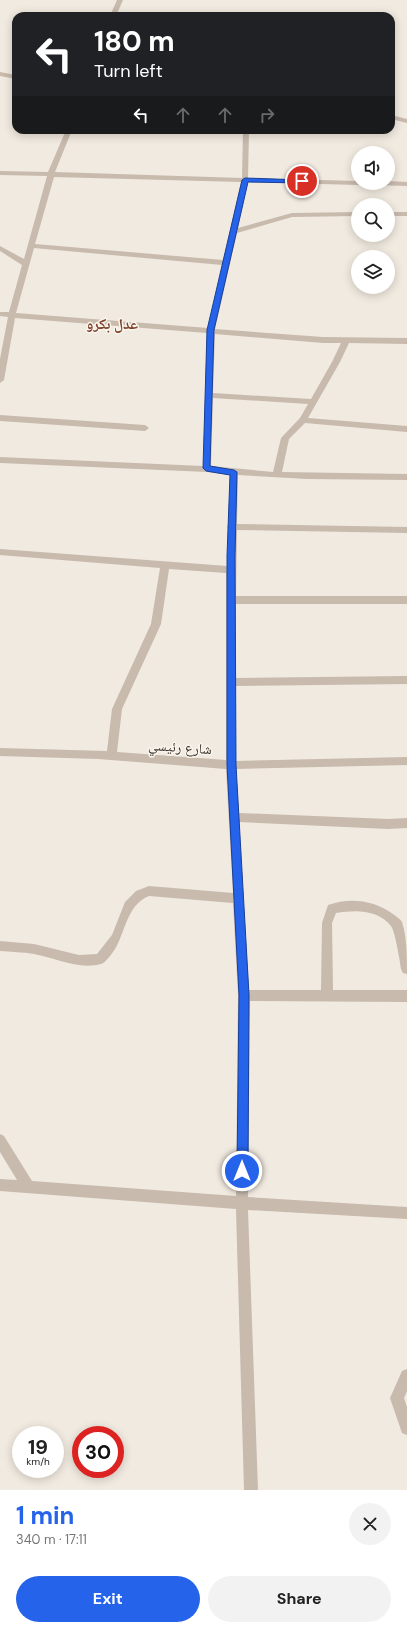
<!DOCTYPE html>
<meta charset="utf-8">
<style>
body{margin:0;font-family:"DM Sans","Noto Naskh Arabic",sans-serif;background:#f2f2f2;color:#222;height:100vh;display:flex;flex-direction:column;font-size:15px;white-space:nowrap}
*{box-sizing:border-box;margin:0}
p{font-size:13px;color:#767676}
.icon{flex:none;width:22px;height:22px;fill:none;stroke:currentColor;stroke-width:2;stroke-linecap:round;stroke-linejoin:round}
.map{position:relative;height:1490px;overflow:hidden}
.drawer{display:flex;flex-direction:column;background:#fff;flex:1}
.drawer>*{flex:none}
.banner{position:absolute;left:12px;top:12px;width:383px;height:122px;border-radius:12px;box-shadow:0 2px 10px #0003;background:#202124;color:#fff;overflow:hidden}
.tools{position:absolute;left:351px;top:146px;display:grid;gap:8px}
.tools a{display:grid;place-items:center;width:44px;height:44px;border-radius:50%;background:#fff;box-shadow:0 2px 10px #0003;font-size:20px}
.speed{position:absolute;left:12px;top:1426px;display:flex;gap:8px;font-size:20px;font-weight:700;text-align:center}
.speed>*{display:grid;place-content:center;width:52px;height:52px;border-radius:50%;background:#fff;box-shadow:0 2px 10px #0003;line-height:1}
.speed small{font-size:10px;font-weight:400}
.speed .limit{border:6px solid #d22;background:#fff;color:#111}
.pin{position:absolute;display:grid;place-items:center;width:34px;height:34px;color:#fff;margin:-17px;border:2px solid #fff;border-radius:50%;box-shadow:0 1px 4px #0007}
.me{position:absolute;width:44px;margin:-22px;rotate:0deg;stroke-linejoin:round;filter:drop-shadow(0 0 3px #0008)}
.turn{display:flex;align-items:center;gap:14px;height:84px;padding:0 16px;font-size:18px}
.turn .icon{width:52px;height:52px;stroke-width:2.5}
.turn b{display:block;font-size:28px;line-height:34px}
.lanes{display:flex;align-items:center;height:38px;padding:0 16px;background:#0003;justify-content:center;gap:20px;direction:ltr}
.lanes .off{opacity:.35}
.round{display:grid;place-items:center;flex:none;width:42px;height:42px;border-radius:21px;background:#f2f2f2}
.overview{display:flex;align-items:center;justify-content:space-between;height:68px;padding:0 16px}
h1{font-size:24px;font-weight:700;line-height:30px;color:#2563eb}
.primary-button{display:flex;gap:8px;margin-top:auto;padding:8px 16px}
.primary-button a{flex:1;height:46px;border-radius:24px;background:#2563eb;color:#fff;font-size:16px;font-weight:700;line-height:46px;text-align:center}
.primary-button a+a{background:#f2f2f2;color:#222}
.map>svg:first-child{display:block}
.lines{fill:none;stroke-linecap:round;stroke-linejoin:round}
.minor{fill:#c8baad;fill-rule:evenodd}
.route{fill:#2563eb;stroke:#184099}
.labels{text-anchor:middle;stroke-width:3;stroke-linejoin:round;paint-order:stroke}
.street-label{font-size:14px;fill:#372f2b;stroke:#f9f4ec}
.far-district-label{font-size:15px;font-weight:bold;fill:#7f422b;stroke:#f9f4ec}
</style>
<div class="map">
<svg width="407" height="1490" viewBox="0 0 407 1490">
<rect width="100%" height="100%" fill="#f1eae0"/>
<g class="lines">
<path class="minor" d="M117,0h6l-7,16h-6z
M0,72l16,3v4l-16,-3z
M391,115l16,4v4l-16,-4z
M66,130h6l-17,42 187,6 1,-48h6l-1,48 110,3v2h3l-3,2 -110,-3 -10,46 54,-15 66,-1v4l-66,1 -55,16 -22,96 108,8 84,1v6l-58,-1 -9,19 -32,56 99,8v6l-102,-9 -16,16 -7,33 125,2v6l-100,-1 -69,-4 -1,49 170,3v6l-170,-3 -1,66h171v8h-171v74l171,-2v8l-171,2v75l171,-4v8l-171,4 3,44 149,6 19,-1v10l-19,1 -149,-7 10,168h72l1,-67 6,-18c22,-8 46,-5 65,9 3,2 7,5 9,8 5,15 5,36 5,52l-4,-1 -2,-4c-1,-8 -6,-38 -10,-43 -14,-17 -36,-16 -55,-13l-4,10 1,67h74v12l-157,-1 -2,196 159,10v12l-159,-9 10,280h-14l-8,-281 -236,-18v-12l17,1 -17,-28v-18l4,2 28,45 204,15 2,-201 -5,-92 -84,-7c-25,10 -23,42 -39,60 -3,3 -5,7 -9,8 -23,6 -45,-6 -67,-10 -11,-2 -23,-2 -34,-3v-10l34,3 45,11 18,-1 15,-19 13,-33 11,-11 13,-5 84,7 -7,-124 -128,-10 -98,-3v-8l107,3 5,-42 39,-85 9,-56 -160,-13v-6l227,17 1,-37 -1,-2 1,-2 2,-50 -23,-3 -207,-9v-6l203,9 4,-133 -192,-15 -11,62 -4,3v-24l8,-42 -8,-1v-4h9l13,-47 -22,-14v-5l24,13 23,-83 -47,-1v-4l48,1zM54,177l187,5 -18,78 -188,-16zM34,248l188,17 -14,63 -192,-15zM215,334l108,9h18l-9,19 -21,37 -98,-6zM213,398l95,6 -8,14 -19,20 -8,34 -62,-6zM169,569l57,4v187l-109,-8 5,-43 39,-85z
M388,181l19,1v4l-32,-1 -3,-2h16z
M388,212h19v4h-19z
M0,415l145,10 4,3 -4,3 -145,-10z
M407,1369v22l-3,7 3,9v28l-5,-2 -12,-35 12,-27z"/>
</g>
<path class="route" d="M245,178l57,2 3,1 -3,2 -54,-1 -34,148 -4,136 24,4 3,2 -2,84 1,209 13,230 -1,176 -2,4 -4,2 -4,-2 -1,-4 2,-176 -12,-230v-209l3,-81 -24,-4 -3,-3 4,-138 35,-150z"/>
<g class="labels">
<g class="street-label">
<text transform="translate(180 747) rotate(4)" y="5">شارع رئيسي</text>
</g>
<g class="far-district-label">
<text x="112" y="329">عدل بكرو</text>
</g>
</g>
</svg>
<div class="tools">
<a><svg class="icon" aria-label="sound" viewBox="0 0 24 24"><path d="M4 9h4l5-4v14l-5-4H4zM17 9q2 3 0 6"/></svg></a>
<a><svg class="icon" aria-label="search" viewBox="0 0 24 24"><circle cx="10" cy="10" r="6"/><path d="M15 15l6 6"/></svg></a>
<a><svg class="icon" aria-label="layers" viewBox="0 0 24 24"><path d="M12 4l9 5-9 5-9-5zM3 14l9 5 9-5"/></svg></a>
</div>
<div class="speed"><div>19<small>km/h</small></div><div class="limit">30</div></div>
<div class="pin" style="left:302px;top:181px;background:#d93025"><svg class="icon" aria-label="arrive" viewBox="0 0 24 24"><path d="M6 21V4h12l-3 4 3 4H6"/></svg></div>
<svg class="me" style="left:242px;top:1171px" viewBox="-20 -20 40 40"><circle r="17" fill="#2563eb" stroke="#fff" stroke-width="3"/><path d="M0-11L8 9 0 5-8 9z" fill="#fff"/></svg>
<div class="banner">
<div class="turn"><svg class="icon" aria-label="left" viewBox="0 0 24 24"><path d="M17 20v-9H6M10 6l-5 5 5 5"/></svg><div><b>180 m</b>Turn left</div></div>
<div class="lanes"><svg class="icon" aria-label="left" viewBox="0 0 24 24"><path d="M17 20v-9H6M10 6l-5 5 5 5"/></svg><svg class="icon off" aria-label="ahead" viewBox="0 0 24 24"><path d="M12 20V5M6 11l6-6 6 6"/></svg><svg class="icon off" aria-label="ahead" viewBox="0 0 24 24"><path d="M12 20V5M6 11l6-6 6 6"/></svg><svg class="icon off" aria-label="right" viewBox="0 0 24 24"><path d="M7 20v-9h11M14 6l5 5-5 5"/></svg></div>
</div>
</div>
<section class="drawer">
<div class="overview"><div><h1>1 min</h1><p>340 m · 17:11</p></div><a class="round"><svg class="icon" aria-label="close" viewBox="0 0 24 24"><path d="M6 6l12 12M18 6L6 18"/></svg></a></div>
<div class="primary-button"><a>Exit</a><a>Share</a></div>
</section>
